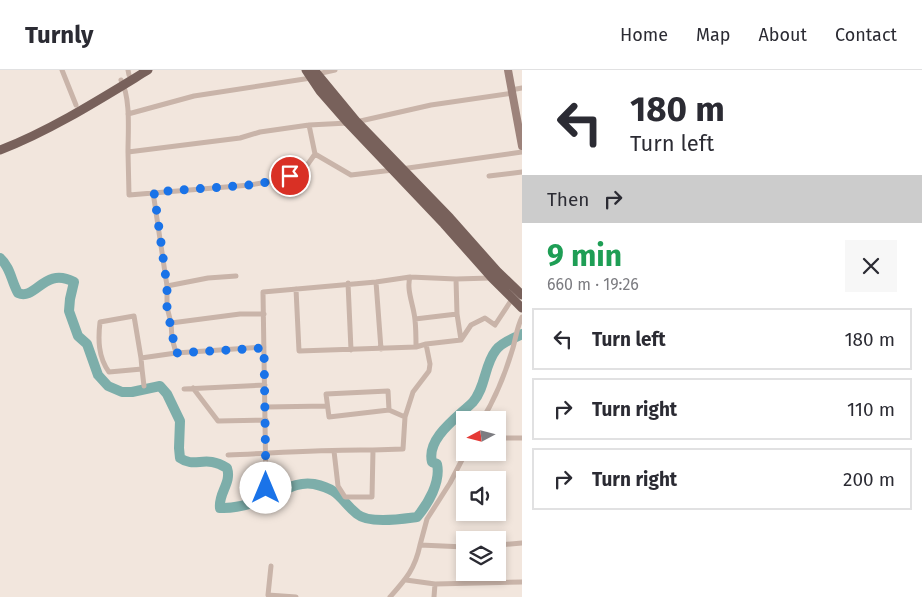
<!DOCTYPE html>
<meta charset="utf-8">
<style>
body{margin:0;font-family:"Fira Sans",sans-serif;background:#f7f7f7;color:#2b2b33;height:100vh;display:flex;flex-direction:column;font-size:19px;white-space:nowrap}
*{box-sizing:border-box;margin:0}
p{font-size:16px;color:#7c7c81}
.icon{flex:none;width:28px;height:28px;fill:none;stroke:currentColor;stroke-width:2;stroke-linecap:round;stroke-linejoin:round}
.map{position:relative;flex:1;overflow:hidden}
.details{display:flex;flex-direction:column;background:#fff;width:400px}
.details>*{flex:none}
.banner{background:#fff;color:#2b2b33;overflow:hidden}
.needle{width:32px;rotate:263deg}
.fabs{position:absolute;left:456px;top:341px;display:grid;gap:10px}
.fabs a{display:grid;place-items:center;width:50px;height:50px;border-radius:0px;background:#fff;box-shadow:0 2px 8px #0003;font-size:25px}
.pin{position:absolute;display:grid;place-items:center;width:42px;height:42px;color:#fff;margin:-21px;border:2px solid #fff;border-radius:50%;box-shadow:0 1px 5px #0007}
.me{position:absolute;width:55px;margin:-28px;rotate:0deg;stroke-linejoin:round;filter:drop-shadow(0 0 4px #0008)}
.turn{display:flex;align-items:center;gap:18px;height:105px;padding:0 25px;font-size:22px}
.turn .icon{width:65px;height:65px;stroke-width:2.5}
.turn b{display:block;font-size:35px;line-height:42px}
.then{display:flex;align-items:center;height:48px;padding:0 25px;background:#0003;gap:10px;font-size:19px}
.round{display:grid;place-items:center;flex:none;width:52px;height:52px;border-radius:0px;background:#f7f7f7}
.summary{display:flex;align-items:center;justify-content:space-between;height:85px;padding:0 25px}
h1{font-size:30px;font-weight:700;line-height:38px;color:#1e9e55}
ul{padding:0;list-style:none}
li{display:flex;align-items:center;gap:15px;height:62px;margin:0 10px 8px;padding:0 15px;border:2px solid #e1e1e2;border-radius:0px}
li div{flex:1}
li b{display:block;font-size:19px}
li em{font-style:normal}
header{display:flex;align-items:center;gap:30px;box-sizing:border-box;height:70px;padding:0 25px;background:#fff;border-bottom:1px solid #e1e1e2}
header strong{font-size:24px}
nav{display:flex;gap:28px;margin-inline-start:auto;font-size:18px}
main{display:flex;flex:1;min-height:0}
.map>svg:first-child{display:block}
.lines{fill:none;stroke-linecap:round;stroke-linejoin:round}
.river{stroke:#7daeaa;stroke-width:10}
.street{stroke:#c9b4a9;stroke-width:5}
.secondary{stroke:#9d837b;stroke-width:8}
.primary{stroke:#78615b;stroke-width:9}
.route{stroke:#1a73e8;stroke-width:9;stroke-dasharray:0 16.2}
</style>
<header>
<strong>Turnly</strong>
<nav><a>Home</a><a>Map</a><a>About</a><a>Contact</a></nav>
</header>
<main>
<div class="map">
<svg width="522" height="527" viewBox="0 0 522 527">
<rect width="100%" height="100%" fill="#f2e6dd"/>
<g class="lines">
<path class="river" d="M0,188c11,10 11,23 18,35 18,8 26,-27 56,-11l-4,17 -1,12 9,25 9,8 11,31 10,11 14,6h10l28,-6 7,8 13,27 -1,27 1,10c11,8 20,2 32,4 6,1 10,3 15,6 5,15 -9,25 -7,40 17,1 35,-5 51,-12 14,-6 27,-15 43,-12 27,6 25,15 43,30 12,10 44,5 60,3 11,-13 24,-35 20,-53l-5,-2c-6,-24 26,-45 41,-60 13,-15 11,-37 23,-52 7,-9 17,-11 26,-16"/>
<path class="street" d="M62,0l14,35
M128,0l1,5
M317,4l18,-4
M121,10c10,18 7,52 7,72l112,-14 20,-6 49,-7 39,-2
M511,20l11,-2
M128,44l66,-18 117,-18
M356,52l75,-17 82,-12
M309,55l6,29 36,21 42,-5
M128,82l1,43 121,-10 30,-5 25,-12 10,-14
M401,99l121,-17
M489,106l33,-4
M153,122l14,94v21l4,16 69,-9h24
M410,207c-4,13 4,29 5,43 1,9 1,18 1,27
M456,209l1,35 4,26
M376,212l5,67
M348,213l3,67
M167,216l41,-8 28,-2
M296,219l3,62 117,-4 10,-3
M415,249l42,-5
M171,253l1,15 4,15
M141,288l1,11 -33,3c-11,-15 -11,-33 -9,-50l34,-6 7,42 35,-5 88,-6
M142,299l2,17
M193,318l25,33 48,-1
M184,319l81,-4
M266,337l61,-1
M389,340l-1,-19 -62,3 3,23 60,-7 16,7 8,-25 16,-21 1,-7 -4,-20 35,-4 10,-15 14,-7 10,7 17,-26
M482,350c13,-21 23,-46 30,-69 4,-12 4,-22 10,-34
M498,368h24
M373,380l30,-1 2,-32
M228,385c48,-2 97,-6 145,-5l-1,47h-27l-7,-11 -4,-35
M266,418l-3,-196 113,-10 34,-5 46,2 35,-1
M498,475l24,-2
M465,477l-45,-2 7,-26 23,-36 16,-31
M271,496l-3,29 28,2
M406,510l29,4
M390,527c16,-18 25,-28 30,-52
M434,527l1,-13 87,-2"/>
<path class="secondary" d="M508,0l14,76"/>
<path class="primary" d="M306,0l14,21 28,32 96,101 48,54 30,30
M314,0l43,52 93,96 47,53 25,24
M0,80c50,-19 102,-52 148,-80"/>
</g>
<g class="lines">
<path class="route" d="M266,418l-2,-140 -88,5 -9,-45v-22l-13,-94 96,-7 30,-5 10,-4"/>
</g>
</svg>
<div class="fabs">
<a><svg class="needle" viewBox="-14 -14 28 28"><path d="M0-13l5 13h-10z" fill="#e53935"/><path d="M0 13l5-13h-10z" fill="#7c7c81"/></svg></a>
<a><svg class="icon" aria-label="sound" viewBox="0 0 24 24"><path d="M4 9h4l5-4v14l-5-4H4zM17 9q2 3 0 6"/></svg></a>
<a><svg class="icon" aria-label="layers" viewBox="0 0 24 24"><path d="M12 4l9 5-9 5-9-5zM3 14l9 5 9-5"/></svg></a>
</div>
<div class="pin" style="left:290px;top:106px;background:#d93025"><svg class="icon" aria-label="arrive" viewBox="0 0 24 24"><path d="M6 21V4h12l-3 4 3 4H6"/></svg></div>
<svg class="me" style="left:266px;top:418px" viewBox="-20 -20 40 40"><circle r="19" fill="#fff"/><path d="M0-13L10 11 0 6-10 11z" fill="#1a73e8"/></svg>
</div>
<section class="details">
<div class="banner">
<div class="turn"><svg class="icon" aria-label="left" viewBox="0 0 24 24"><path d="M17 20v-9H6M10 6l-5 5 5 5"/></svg><div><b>180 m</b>Turn left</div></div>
<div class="then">Then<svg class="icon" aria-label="right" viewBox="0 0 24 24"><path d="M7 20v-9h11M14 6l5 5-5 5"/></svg></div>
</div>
<div class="summary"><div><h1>9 min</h1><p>660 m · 19:26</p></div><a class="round"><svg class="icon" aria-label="close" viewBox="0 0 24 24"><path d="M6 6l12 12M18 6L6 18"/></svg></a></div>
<ul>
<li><svg class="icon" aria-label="left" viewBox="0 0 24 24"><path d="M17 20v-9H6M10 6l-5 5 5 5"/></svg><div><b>Turn left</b></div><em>180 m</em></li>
<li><svg class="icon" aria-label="right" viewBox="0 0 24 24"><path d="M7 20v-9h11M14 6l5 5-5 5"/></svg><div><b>Turn right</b></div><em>110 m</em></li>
<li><svg class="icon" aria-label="right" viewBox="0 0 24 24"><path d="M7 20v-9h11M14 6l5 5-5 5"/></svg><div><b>Turn right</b></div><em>200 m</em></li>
</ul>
</section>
</main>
